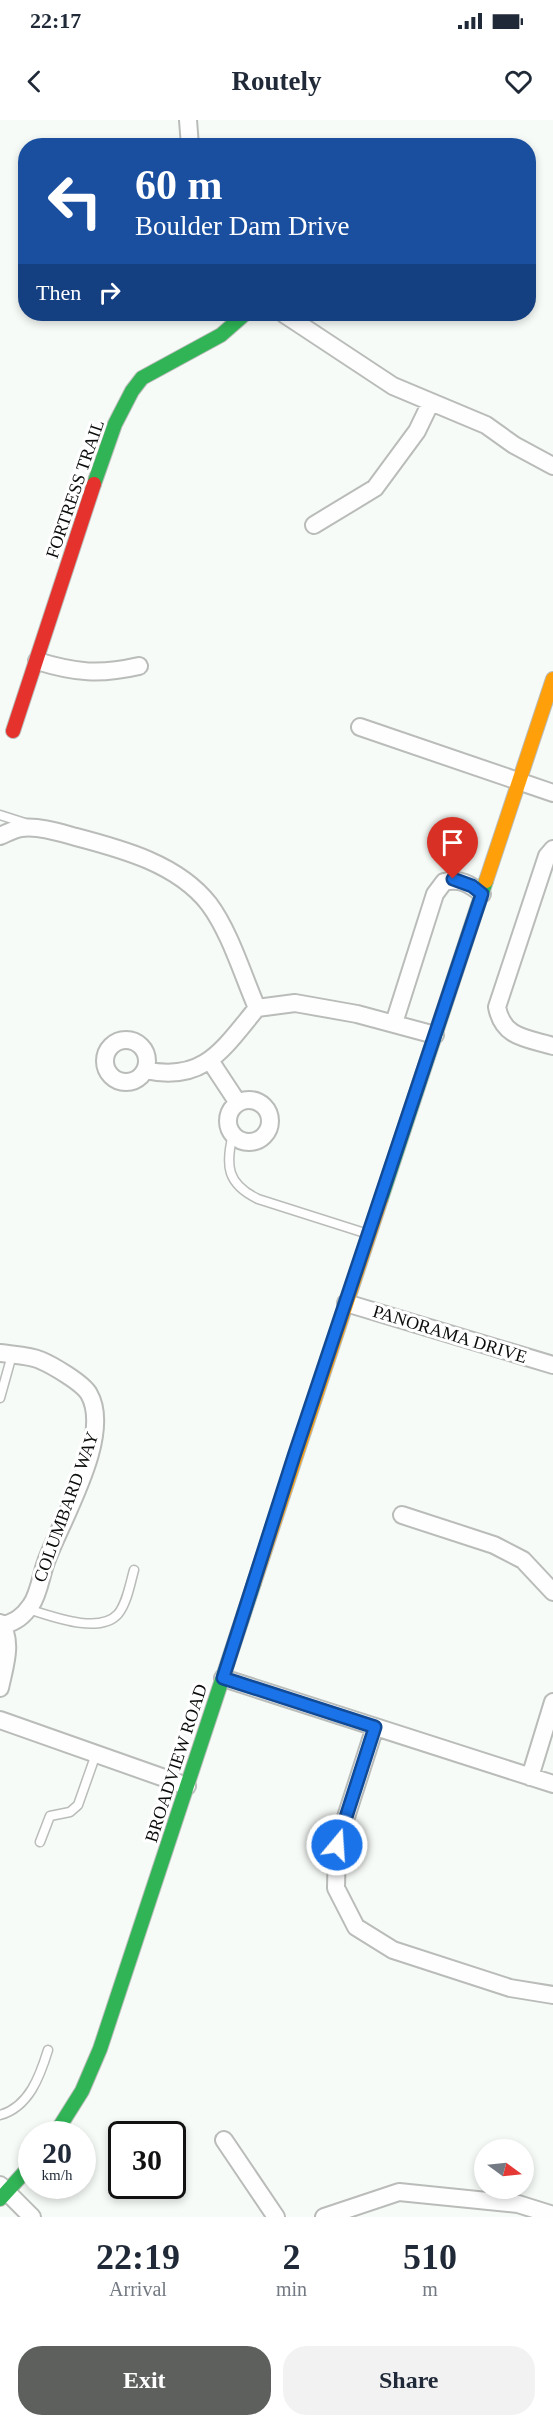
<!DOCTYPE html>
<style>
body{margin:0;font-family:Georgia,serif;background:#f2f2f3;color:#1f2937;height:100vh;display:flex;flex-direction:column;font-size:22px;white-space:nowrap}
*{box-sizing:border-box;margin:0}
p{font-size:20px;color:#747a83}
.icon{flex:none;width:33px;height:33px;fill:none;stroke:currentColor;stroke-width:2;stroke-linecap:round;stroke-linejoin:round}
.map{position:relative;height:2097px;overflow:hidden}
.panel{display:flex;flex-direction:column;background:#fff;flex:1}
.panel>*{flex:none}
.hud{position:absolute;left:18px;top:18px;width:518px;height:183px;border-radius:24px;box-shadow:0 3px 9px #0003;background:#1a4fa0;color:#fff;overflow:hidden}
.needle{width:39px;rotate:105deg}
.tools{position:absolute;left:474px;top:2019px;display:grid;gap:12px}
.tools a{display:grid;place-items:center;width:60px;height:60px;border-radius:50%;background:#fff;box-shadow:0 3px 9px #0003;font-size:30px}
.speed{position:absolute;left:18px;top:2001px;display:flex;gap:12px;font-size:30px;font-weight:700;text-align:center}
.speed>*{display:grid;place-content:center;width:78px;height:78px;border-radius:50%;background:#fff;box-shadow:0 3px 9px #0003;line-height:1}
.speed small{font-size:15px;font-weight:400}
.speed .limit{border:3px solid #111;border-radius:9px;background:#fff;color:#111}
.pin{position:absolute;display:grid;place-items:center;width:51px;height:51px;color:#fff;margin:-62px -26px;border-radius:50% 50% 50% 0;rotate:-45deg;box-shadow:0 0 6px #0007}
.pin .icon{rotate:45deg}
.me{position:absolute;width:66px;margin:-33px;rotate:18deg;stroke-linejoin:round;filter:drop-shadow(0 0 4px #0008)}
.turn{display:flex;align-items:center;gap:21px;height:126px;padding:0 18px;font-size:27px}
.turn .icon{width:78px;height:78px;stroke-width:2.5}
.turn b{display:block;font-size:42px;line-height:51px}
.then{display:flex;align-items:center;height:57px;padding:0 18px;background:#0003;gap:12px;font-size:22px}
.eta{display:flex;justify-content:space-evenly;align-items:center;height:102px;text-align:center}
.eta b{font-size:36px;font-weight:600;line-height:42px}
.primary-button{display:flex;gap:12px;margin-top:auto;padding:12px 18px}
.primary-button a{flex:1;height:69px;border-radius:24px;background:#5d605d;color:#fff;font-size:24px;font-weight:600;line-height:69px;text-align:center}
.primary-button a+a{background:#f2f2f3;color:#1f2937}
.status{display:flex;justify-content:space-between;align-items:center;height:42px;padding:0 30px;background:#fff;direction:ltr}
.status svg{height:16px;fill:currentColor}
header{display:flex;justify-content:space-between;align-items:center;height:78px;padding:0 18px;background:#fff;font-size:27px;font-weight:600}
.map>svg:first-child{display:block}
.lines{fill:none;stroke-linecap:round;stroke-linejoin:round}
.lane-casing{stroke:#b9bcb9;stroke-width:11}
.street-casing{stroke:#b9bcb9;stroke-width:20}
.fast-casing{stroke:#b9bcb9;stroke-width:16}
.slow-casing{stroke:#b9bcb9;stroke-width:16}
.jam-casing{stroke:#b9bcb9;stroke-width:16}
.lane{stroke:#fefefe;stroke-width:8}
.street{stroke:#fefefe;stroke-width:16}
.fast{stroke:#30b455;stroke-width:14}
.slow{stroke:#ff9f0a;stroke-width:14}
.jam{stroke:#e5322d;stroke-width:14}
.route-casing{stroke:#114b97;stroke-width:15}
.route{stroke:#1a73e8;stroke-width:10}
.labels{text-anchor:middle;stroke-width:6;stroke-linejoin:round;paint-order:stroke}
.street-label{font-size:18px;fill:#0a0d0a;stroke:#fff}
</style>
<div class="status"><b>22:17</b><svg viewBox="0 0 49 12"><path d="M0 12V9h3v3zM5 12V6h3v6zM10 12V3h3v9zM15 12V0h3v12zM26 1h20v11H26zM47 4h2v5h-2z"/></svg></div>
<header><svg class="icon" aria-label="back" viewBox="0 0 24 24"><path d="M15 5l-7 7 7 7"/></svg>Routely<svg class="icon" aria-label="heart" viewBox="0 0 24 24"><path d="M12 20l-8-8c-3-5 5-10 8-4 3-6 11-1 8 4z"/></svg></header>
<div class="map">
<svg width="553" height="2097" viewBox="0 0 553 2097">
<rect width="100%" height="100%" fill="#f7fbf7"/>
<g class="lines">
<defs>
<path id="lane" d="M0,695l25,8
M233,1014c-8,32 -6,50 25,65l110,35
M0,1278l12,-43
M28,1489c23,7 71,26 90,5 9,-11 12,-30 16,-44
M40,1722l10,-26 20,-4 8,-7 18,-51
M0,1995c29,-8 40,-39 48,-65"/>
<path id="street" d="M188,0l2,26
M284,194l109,72 93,39 28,20 39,21
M314,405l61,-37 42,-57 14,-29
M37,541c39,12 63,14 102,5
M360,607l193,66
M0,716c7,-3 14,-7 21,-8 19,-2 37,4 55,9 46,12 102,27 133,67 21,28 34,72 48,104
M553,729l-6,7 -50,151c6,31 29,31 56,39
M394,903l41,-129 9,-12c16,-4 26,2 38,12
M105 941a21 21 0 1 1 42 0a21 21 0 1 1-42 0Z
M211,942l27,41
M145,950c59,13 78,-21 112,-62l38,-5 62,11 78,21
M228 1001a21 21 0 1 1 42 0a21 21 0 1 1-42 0Z
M346,1183l207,62
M0,1233c13,2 29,2 40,7 12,5 43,23 49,34 24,42 -28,126 -43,168 -5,13 -7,32 -15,43 -8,12 -15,16 -28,21
M402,1395l92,30 29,15 30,32
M0,1503c14,18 4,45 0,65
M223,1558l330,106
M0,1600l187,66
M375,1607l-38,118 -1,43 20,39 37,23 117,38 43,7
M530,1657l23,-75
M224,2020l52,77
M0,2065l32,32
M324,2097l75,-25 119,12 35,11"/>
<path id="fast" d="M94,364l21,-60 17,-33 10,-13 79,-43 24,-21
M381,1079l105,-318
M55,2014l27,-43 18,-42 154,-466
M0,2079l32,-35"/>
<path id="slow" d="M486,761l67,-202
M254,1463l127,-384"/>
<path id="jam" d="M13,611l81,-247"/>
</defs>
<use href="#lane" class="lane-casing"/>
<use href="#street" class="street-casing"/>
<use href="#fast" class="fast-casing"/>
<use href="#slow" class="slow-casing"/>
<use href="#jam" class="jam-casing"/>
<use href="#lane" class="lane"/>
<use href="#street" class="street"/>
<use href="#fast" class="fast"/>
<use href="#slow" class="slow"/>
<use href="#jam" class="jam"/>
</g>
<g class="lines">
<defs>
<path id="route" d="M337,1725l38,-118 -152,-49 71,-222 188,-562 -10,-8 -19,-7"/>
</defs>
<use href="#route" class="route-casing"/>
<use href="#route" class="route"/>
</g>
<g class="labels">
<g class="street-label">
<text transform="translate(75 369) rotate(-71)" y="6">FORTRESS TRAIL</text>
<text transform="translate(450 1214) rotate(17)" y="6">PANORAMA DRIVE</text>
<text transform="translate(66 1387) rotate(-70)" y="6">COLUMBARD WAY</text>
<text transform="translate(176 1643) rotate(-72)" y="6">BROADVIEW ROAD</text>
</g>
</g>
</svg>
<div class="tools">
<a><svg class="needle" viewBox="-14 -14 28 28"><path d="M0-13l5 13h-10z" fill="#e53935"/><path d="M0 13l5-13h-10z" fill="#747a83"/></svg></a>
</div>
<div class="speed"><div>20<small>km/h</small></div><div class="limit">30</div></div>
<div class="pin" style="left:453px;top:759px;background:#d93025"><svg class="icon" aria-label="arrive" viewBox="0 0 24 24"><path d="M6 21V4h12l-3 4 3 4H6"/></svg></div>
<svg class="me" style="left:337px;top:1725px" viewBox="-20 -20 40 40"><circle r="17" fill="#1a73e8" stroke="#fff" stroke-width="3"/><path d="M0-11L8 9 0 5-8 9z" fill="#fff"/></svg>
<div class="hud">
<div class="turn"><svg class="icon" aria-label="left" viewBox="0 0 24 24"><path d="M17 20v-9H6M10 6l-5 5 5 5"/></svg><div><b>60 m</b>Boulder Dam Drive</div></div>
<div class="then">Then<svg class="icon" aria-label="right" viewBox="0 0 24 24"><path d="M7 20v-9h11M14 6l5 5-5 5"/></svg></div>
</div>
</div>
<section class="panel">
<div class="eta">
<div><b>22:19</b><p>Arrival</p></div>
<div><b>2</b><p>min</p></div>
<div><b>510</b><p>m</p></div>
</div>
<div class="primary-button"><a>Exit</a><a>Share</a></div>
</section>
